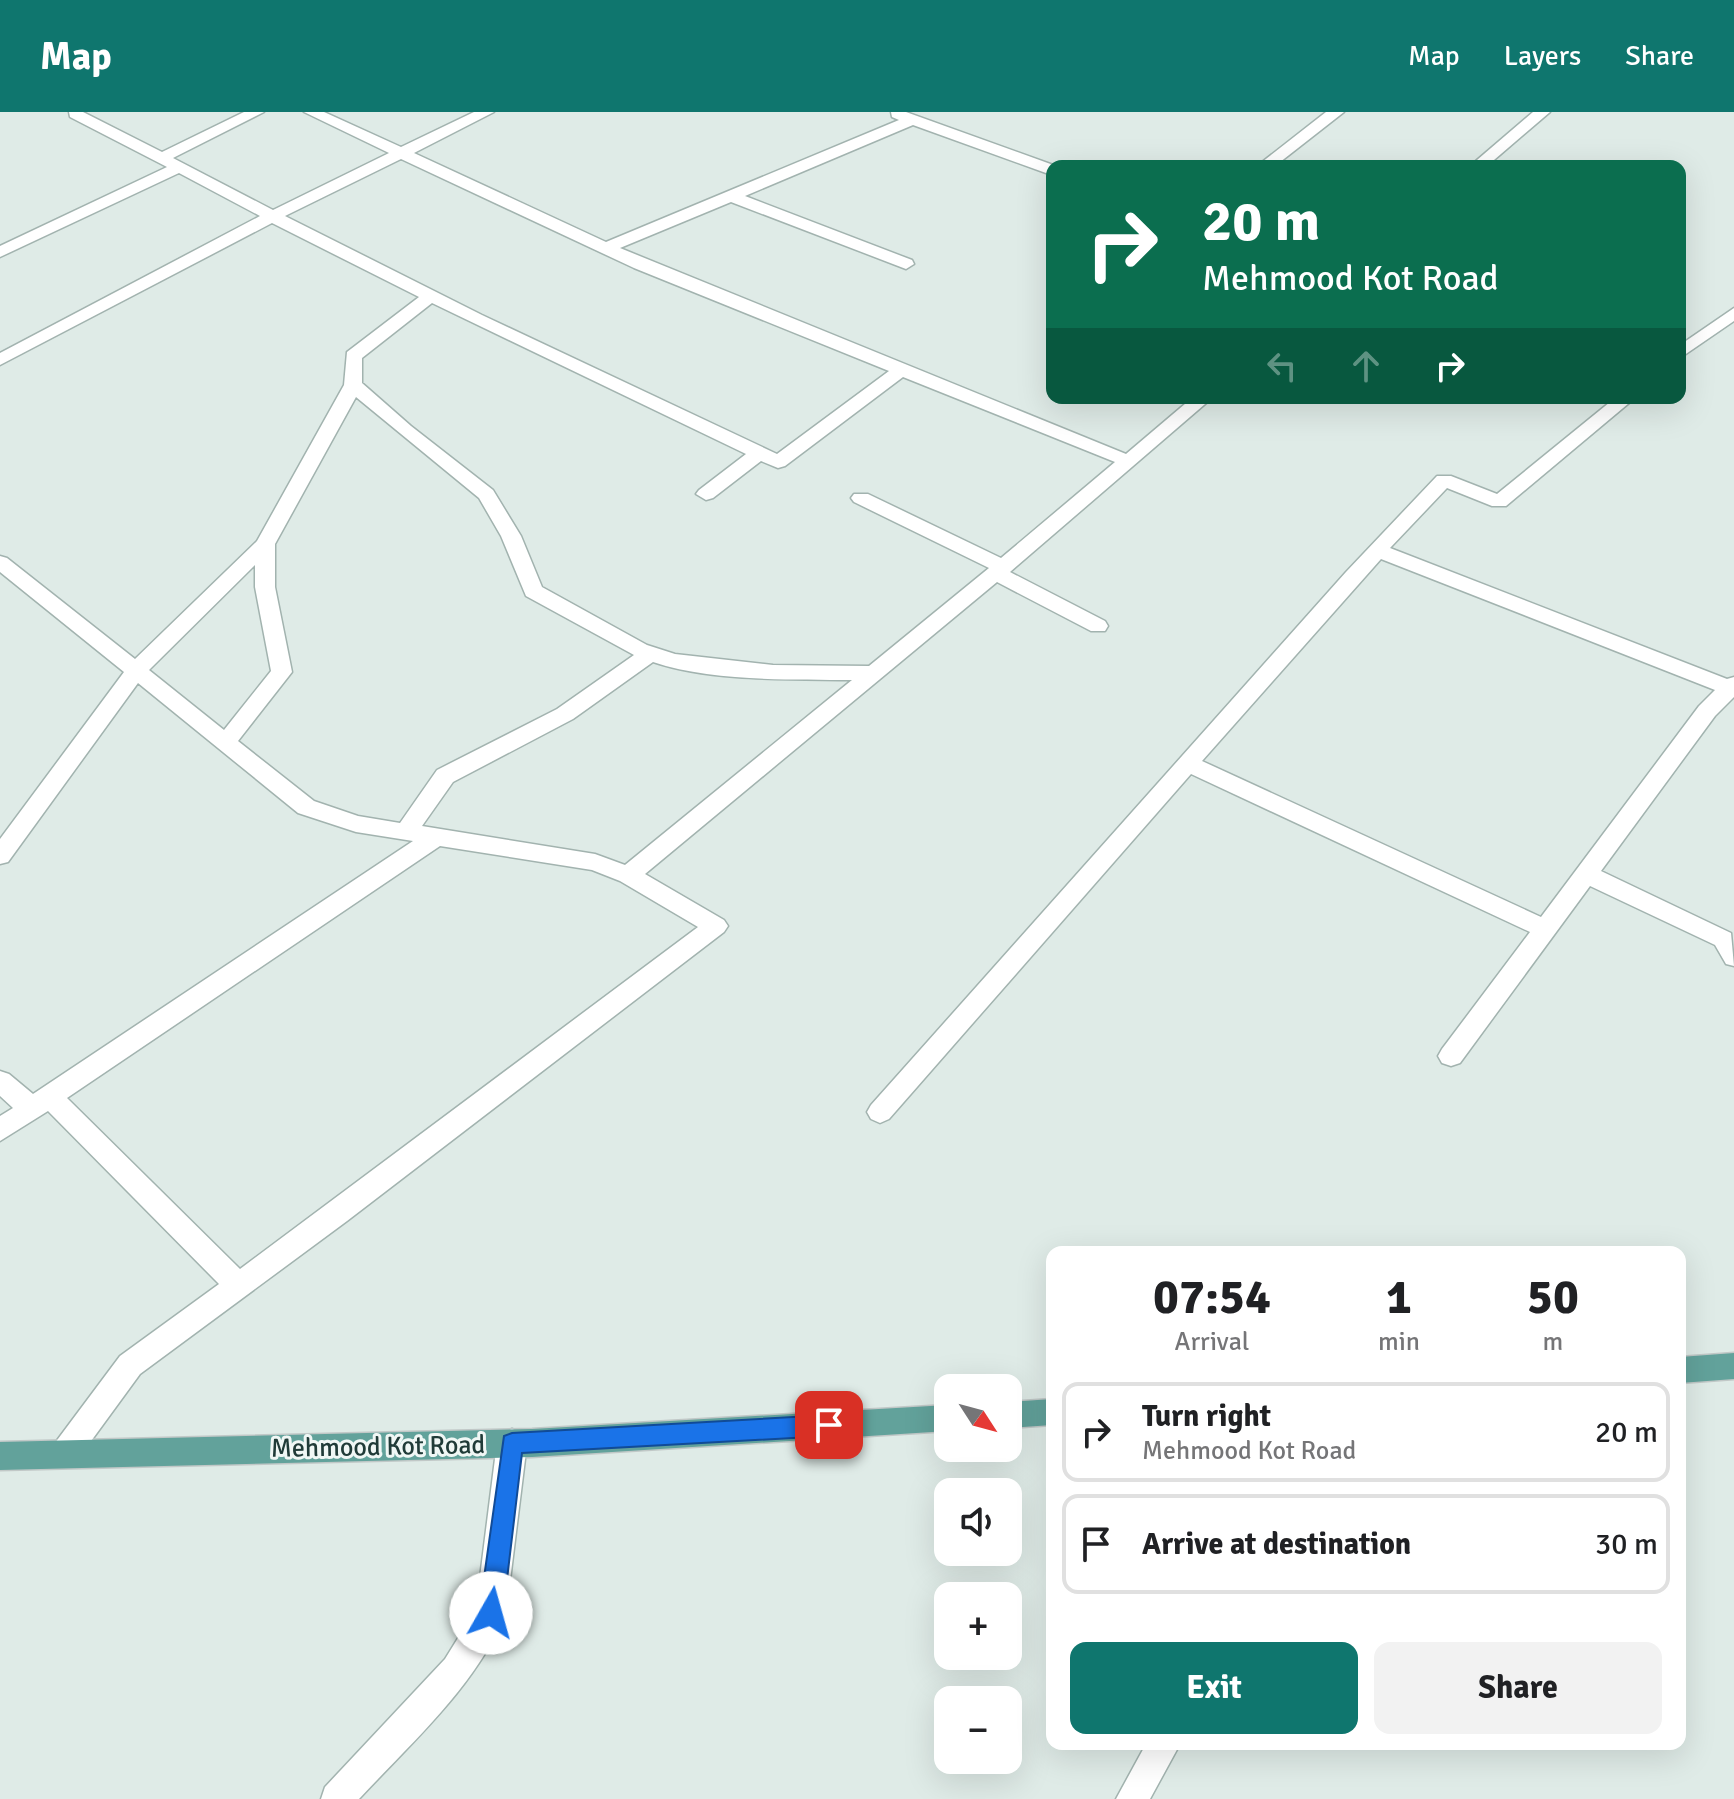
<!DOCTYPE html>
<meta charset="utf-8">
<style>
body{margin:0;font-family:Signika,sans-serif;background:#f2f2f2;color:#202124;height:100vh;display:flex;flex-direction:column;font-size:30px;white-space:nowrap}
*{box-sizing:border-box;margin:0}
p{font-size:26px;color:#757577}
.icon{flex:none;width:44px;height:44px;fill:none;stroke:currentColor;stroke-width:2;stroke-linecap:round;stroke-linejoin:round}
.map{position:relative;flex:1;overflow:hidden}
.details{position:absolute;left:1046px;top:1134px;width:640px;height:504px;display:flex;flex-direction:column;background:#fff;border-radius:16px;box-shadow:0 8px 32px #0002}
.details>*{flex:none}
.banner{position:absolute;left:1046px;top:48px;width:640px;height:244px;border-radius:16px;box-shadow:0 8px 32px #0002;background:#0b6e4f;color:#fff;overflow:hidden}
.needle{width:52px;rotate:126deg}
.tools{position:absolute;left:934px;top:1262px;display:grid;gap:16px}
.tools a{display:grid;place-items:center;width:88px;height:88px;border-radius:16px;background:#fff;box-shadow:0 8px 32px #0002;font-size:40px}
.pin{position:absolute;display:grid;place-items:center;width:68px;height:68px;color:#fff;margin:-34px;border-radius:16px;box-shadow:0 4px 12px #0006}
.me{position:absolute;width:88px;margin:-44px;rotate:7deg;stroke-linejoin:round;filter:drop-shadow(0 0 6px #0008)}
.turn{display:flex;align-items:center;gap:28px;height:168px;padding:0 24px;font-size:36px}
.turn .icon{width:104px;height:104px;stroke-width:2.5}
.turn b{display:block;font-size:56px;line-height:68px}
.lanes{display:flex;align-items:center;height:76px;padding:0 24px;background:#0003;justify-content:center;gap:40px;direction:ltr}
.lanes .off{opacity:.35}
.eta{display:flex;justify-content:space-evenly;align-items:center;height:136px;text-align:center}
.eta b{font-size:48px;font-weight:700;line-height:56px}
.action{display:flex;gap:16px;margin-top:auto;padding:16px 24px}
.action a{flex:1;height:92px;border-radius:16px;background:#0f766e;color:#fff;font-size:32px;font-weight:700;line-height:92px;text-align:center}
.action a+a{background:#f2f2f2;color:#202124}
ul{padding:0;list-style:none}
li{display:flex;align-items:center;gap:24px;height:100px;margin:0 16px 12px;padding:0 8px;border:4px solid #e0e0e0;border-radius:16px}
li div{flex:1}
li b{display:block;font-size:30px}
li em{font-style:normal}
header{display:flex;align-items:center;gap:48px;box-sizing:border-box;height:112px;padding:0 40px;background:#0f766e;color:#fff}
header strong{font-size:38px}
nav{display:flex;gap:44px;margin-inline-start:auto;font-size:28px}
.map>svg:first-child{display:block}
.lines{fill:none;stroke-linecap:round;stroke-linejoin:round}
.street-casing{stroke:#a2b3af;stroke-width:3}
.primary-casing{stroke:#c1c8c7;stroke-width:3}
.street{fill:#fff;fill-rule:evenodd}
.primary{fill:#62a29b;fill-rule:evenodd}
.route{fill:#1a73e8;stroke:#114b97;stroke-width:2}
.labels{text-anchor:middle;stroke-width:6;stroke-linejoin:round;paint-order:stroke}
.near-street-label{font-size:26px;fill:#203b38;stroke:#f0f7f5}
</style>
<header>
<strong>Map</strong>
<nav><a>Map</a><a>Layers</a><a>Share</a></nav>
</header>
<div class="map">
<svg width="1734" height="1687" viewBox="0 0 1734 1687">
<rect width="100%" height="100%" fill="#dfebe7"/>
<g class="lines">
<defs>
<path id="street" d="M69,0h14l79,40 82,-40h20l-91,46 100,52 116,-57 -85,-41h20l77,35 73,-35h20l-80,41 192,89 293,-122 -7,-3 -1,-5h15l150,54h-4v9l-6,-2 -133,-48 -168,71 167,64 2,4 -8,5 -175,-67 -111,46 506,206 66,-56h20l-202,174 95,49 3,5 -3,5h-14l-94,-49 -352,292 79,46 4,6 -4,6 -377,289 -207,153 -65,89 -10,4 -10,-4 -5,-10 5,-10 65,-87 99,-72 -171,-173 -48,30v-25l13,-8 -13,-12v-25l9,3 24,20 380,-253 -57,-9 -58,-19 -160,-130 -130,179 -8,2v-25l124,-167 -124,-100v-16l7,2 128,101 122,-118 87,-156 3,-33 72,-55 -147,-74 -272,142v-12l260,-137 -81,-43 -179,84v-11l167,-79 -97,-50zM401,47l233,109 255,103 -112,83 -295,-139 -197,-99zM432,191l314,151 -47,36 -3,4 10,6 7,-2 48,-37 17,7 7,-2 118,-89 212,85 -114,96 -133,-64h-14l-3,4 3,4 135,66 -120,98 -96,-1 -98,-11 -28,-9 -105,-58 -21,-51 -28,-46 -82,-64 -49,-43v-25zM356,285l123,101 22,38 25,60 108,59 -77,54 -120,61 -37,53 -42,-7 -44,-15 -76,-60 54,-69 -17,-85v-43zM255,453v22l16,84 -47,59 -75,-60zM653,550c60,20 136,17 199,18l-227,185 -30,-11 -173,-28 31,-44 120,-63zM440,734l152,24 28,11 78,46 -458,342 -173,-171z
M1326,0h18l-69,54h-18z
M1533,0h17l-63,54h-17z
M1734,196v13l-54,37v-13z
M1615,286h20l-129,108h-14l-45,-18 -57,60 337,131 7,-2v20l-19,19 -114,155 130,62 3,33 -8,-2 -11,-19 -125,-59 -130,177 -9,3 -9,-3 -4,-7 4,-7 88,-117 -339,-158 -302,345 -9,4 -9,-4 -4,-7 4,-7 475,-533 91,-96h14l46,18zM1381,447l334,131 -16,16 -158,211 -339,-156z
M512,1317l10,4 5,10 -21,170c-30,73 -94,129 -147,186h-38l4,-12 120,-128 31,-50 21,-166 5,-10z
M1146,1632h34l-30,55h-34z"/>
<path id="primary" d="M1734,1241v26l-54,4v-26z
M1052,1287v26l-44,3v-26z
M948,1293v26l-416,26 -532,13v-28l532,-13z"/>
</defs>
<use href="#street" class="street-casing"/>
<use href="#primary" class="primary-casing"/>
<use href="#street" class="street"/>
<use href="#primary" class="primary"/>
</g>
<path class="route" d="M829,1303l8,3 3,7 -3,8 -8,3 -307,17 -19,160 -4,9 -8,3 -8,-3 -4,-9 25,-177 8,-3z"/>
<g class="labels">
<g class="near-street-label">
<text transform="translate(378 1334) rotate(-1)" y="9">Mehmood Kot Road</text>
</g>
</g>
</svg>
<div class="tools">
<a><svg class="needle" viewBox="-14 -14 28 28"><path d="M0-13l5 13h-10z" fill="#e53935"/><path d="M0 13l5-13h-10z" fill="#757577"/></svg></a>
<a><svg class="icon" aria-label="sound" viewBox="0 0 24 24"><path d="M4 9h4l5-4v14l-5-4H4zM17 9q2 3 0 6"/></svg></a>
<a>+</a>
<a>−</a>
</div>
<div class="pin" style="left:829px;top:1313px;background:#d93025"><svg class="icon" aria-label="arrive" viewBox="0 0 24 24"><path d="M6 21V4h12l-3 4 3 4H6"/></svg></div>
<svg class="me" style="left:491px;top:1501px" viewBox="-20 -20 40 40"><circle r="19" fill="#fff"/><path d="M0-13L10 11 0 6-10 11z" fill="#1a73e8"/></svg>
<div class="banner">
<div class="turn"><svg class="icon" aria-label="right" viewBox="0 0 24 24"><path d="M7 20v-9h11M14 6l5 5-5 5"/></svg><div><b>20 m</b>Mehmood Kot Road</div></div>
<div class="lanes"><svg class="icon off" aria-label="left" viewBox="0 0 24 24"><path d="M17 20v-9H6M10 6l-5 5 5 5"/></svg><svg class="icon off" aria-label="ahead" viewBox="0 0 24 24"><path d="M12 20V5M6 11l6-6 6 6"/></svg><svg class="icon" aria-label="right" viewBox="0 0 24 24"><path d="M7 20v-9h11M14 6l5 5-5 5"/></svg></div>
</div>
<section class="details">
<div class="eta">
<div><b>07:54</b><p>Arrival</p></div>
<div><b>1</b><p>min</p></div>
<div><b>50</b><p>m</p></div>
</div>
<ul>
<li><svg class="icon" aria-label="right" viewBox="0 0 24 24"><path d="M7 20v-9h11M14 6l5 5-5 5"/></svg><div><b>Turn right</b><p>Mehmood Kot Road</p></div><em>20 m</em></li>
<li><svg class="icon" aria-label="arrive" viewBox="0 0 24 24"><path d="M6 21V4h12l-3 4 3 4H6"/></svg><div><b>Arrive at destination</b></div><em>30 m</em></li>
</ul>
<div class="action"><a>Exit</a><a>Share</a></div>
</section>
</div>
